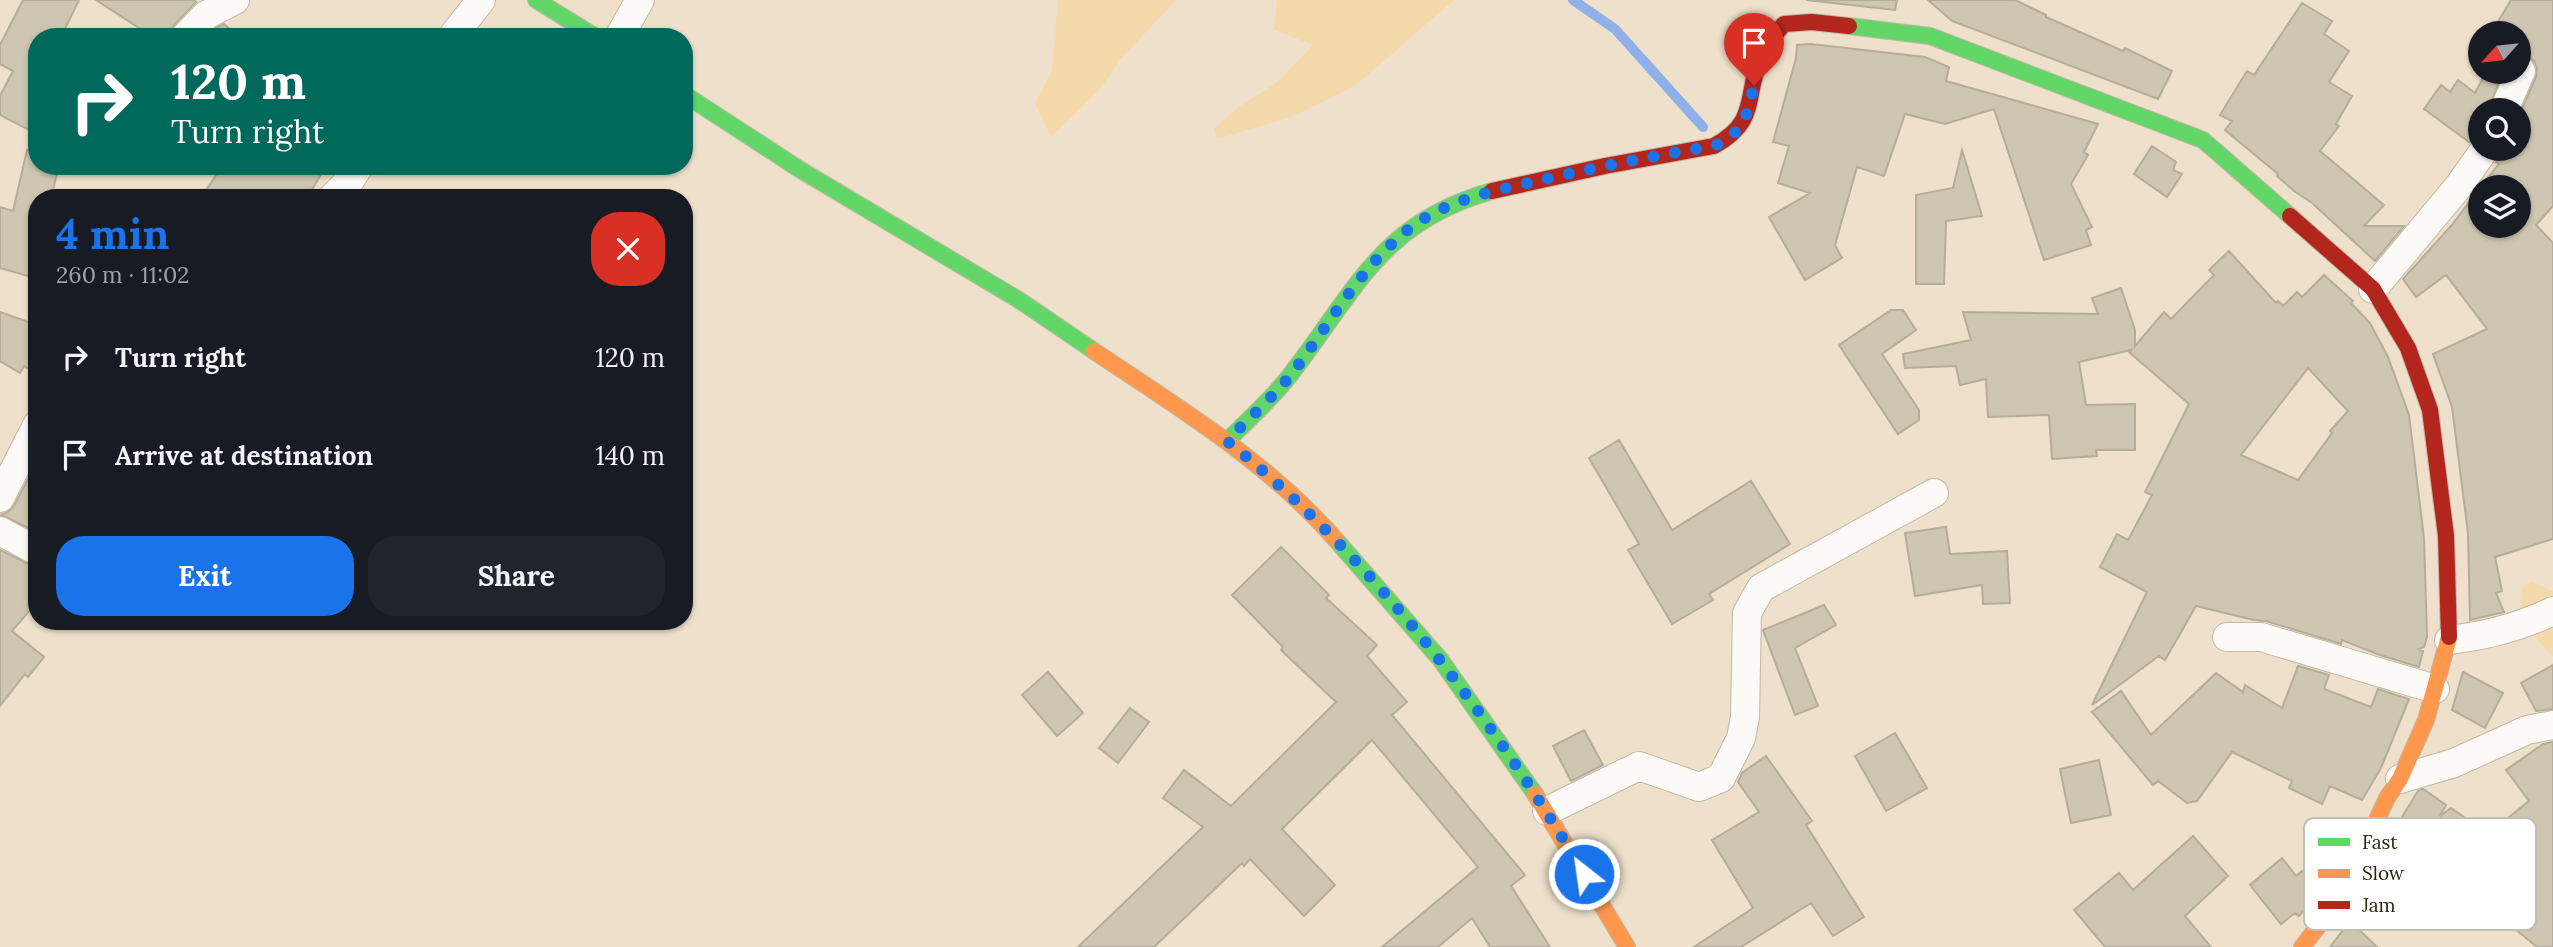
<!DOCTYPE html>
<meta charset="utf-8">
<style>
body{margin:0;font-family:Lora,serif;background:#20242c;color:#f1f3f6;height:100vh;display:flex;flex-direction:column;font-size:26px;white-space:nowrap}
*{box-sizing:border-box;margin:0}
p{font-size:23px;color:#9ea1a6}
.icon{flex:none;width:38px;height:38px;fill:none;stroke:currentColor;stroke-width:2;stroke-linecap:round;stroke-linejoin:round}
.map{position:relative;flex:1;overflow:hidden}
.panel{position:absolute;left:28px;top:189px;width:665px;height:441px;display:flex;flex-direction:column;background:#171b24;border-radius:28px;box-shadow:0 2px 5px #0004}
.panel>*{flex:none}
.top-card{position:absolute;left:28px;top:28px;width:665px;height:147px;border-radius:28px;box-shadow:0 2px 5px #0004;background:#00695c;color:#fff;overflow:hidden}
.needle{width:46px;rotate:243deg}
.fabs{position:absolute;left:2468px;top:21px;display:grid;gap:14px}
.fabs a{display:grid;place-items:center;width:63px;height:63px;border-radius:50%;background:#171b24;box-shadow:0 2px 5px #0004;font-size:35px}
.pin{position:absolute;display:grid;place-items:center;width:60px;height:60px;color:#fff;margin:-72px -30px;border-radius:50% 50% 50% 0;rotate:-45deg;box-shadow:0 0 7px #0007}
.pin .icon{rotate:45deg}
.me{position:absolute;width:77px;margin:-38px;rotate:330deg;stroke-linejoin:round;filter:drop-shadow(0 0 5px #0008)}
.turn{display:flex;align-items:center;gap:24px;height:147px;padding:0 28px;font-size:32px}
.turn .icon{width:91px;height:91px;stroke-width:2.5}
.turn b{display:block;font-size:49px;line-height:60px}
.round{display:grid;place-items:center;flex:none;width:74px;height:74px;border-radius:28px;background:#20242c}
.head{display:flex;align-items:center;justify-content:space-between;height:119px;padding:0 28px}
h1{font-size:42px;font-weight:800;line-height:52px;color:#1a73e8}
.button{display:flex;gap:14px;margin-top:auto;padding:14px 28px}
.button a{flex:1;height:80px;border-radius:28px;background:#1a73e8;color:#fff;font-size:28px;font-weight:800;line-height:80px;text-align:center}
.button a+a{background:#20242c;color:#f1f3f6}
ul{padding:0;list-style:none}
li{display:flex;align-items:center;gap:21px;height:98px;padding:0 28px}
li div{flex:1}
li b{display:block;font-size:26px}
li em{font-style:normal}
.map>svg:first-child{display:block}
.green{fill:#f4d9ab}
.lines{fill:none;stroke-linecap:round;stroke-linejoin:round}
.stream{stroke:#90b0e9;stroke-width:10}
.building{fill:#cec6b1;stroke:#b5ad99;stroke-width:2;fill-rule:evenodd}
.street-casing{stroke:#c3b7a4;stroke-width:30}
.fast-casing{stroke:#c3b7a4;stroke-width:18}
.slow-casing{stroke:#c3b7a4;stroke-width:18}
.jam-casing{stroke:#c3b7a4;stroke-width:18}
.street{stroke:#fcfaf7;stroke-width:28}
.fast{stroke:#63d668;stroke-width:16}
.slow{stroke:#ff974d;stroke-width:16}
.jam{stroke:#b3261e;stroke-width:16}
.route{stroke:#1a73e8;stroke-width:12;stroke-dasharray:0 21.6}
.key{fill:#fff;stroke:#c1bdb7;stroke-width:2}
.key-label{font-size:19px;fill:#30240f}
</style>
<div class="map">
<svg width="2553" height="947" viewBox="0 0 2553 947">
<rect width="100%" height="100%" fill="#eee0ca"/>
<path class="green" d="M1058,0h118l-56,60 -19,28 -50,49 -16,-34 17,-32z
M1277,0h177l-98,85 -65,32 -74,22 -3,-10 23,-21 42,-27 34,-36 -39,-15z
M2532,582l21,9v65c-15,-10 -51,-66 -21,-74z"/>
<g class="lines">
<path class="stream" d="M1573,0l42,29 88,98"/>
</g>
<path class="building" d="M23,0h56l-18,37h-24v97l-37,-19v-19l13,-25 -13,-7v-19z
M96,0h98l2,2 -23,24 -4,11h-16z
M1806,0h91l-2,10z
M1928,0h87l31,15v2l77,34 2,-3 47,23 -14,28 -206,-78z
M2511,0h42v206l-17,19 17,18v296l-58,18 7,34 -6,2 8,19 -34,8 -2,-87 -16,-126 -19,-53 54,-25 -41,-54 -30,22 -13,-18 48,-53 29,-38v38h38v-39h-38l19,-23 -3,-2 5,-13h17v-31l18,-41 1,-9 -3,-7 -7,-5 -9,-1v-22h-27z
M2302,3l30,18 -8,13 25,17 -20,31 23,14 -16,28 3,2 -19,25 64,54 -20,21h40l-29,35 -63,-58 -18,-12 -17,-15 1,-2 -53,-44 7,-9 -12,-6 27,-44 7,4z
M224,24l15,13h-31l8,-9z
M1811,44l114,13 24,10 -3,14 152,43 -14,28 4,3 -17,29 21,43 -6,3 5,15 -47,15 -50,-151 -49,15 -40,-10 -21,62 -27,-9 -22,78 7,13 -37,22 -36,-63 41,-24 -32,-10 11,-37 -16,-4 23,-84 1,-13z
M2486,72h17l-15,38h-8v24l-11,8 -45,-33 17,-24 9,7 8,-12 17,13z
M2152,146l24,16 -3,8 9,4 -15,23 -33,-23z
M27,150l10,2v14h22l-8,32h-14v42l-9,36 -28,-8v-61l13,4z
M1962,150l20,66 -36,5 -2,63h-28v-89l37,-7z
M222,166h104l-19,32h-106z
M2229,251l47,52 2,-2 5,5 14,-14 5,5 22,-22 29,26 -2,2 19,20 18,34 21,58 15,123 3,99 -3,10 -5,2 4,2 -4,16 -39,-12 -38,-15 -1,4 -75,-23 -12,-1 -58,-14 -31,54 -6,-4 -67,49 55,-113 -47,-25 17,-33 11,6 24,-45 -7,-3 44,-88 -60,-52 2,-2 -52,12 7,43 49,-1v46h-39l1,6 -45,3 -3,-44 -61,2 -2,-38 -26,6 -4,-19 -51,2 -2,-14 68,-14 -8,-28 135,2 -6,-16 29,-10 14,42v16l29,-34 7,7 43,-44 -5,-5zM2308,368l40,43 -18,20 2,2 -34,47 -57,-25z
M1891,310h12l13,20 -34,24 37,56v10l-21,14 -59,-89z
M0,312l37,13v48l-13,-7 -4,7 -20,-12z
M1619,440l53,90 79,-49 39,63 -81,50 4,6 -41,24 -44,-74 11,-6 -50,-86z
M37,462v70l-36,-17 7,-3 6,-6z
M1946,527l4,27 57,-3 3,52 -27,1 -1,-19 -67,11 -10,-63z
M1281,547l48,48 -3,3 51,47 -10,11 40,46 -15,13 133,160 -14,11 39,61h-60l-18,-29 -34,29h-56l96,-80 -106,-127 -90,89 53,56 -31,31 -54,-57 -6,7 -2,-3 -88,84h-76l125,-120 -40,-29 21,-28 47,36 105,-104 -55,-52 2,-3 -51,-52z
M0,550l37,18v34l-25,29 32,26 -16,20 -3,-3 -25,32z
M1824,605l12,20 -41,23 23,58 -23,9 -32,-85z
M2553,665v44l-17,2 -15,-28z
M2298,666l31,9 -5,14 47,18 7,-18 31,10 -28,69 -19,32 -32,-14 -8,18 -33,-16 3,-7 -60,-29 -35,49 -10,2 -29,-22 -5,4 -61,-73 29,-21 30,44 65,-62 27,19 2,-7 37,23z
M1048,672l35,41 -26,23 -35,-41z
M2463,672l40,21 -18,35 -33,-18z
M1130,708l19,14 -31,41 -19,-15z
M1584,730l19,35 -32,16 -18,-35z
M1895,733l32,55 -41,23 -31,-55z
M2553,742v205h-16l-46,-38 16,-20 -41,-31 -45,42 -23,-24 21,-20 -18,-13 24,-16 -23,-10 16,-26 5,-2 23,16 -6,11 11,-8 37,26 41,-33 -23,-31 37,-26z
M1766,756l46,65 -6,4 58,92 -31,19 -22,-33 -70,44h-47l59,-39 -41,-68 47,-28 -21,-30 4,-9z
M2099,760l12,55 -40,8 -11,-54z
M2193,836l35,40 -43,40 26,31h-106l-31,-37 45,-37 14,17z
M2282,858l14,18 6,-5 16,20 -19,25 -4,-3 -14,11 -31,-39z
M2350,921l27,26h-47z"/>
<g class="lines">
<defs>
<path id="street" d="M185,37l21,-22 29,-15
M452,37l29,-37
M619,37l21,-37
M2504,110l17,-39
M332,198l19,-19 8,-13
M2373,289l85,-102 27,-38
M0,498l37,-73
M0,531l37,20
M2227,637h34l174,52
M2449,640c36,-4 71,-13 104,-29
M2400,779l54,-16 73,-33 26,-5
M1547,811l92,-45 60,21 22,-9 20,-40 4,-21 2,-104 14,-25 173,-95"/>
<path id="fast" d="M536,0l60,37
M1849,26l81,10 273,104 87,76
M684,94l115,75 220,131 75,51
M1227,441c24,-24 50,-47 70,-75 62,-82 88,-145 195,-175
M1336,540l104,119 95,135"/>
<path id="slow" d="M1094,351c85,57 174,111 242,189
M1535,794l92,153
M2302,947l39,-50 46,-99 13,-19 26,-59 23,-83"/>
<path id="jam" d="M1492,191l113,-25 109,-20c43,-24 31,-45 45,-85 6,-14 15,-26 25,-37l28,-2 37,4
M2290,216l83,73 35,59 22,62 16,126 3,101"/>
</defs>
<use href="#street" class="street-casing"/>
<use href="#fast" class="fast-casing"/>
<use href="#slow" class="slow-casing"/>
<use href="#jam" class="jam-casing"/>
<use href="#street" class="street"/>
<use href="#fast" class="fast"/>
<use href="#slow" class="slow"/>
<use href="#jam" class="jam"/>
</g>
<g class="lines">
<path class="route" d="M1584,874c-93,-159 -213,-318 -357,-433 23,-24 50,-47 70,-74 37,-50 70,-110 123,-146 35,-23 81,-32 121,-41 57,-13 115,-25 173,-34 30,-14 33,-29 40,-61"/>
</g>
<rect x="2304" y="818" width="232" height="112" rx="10" class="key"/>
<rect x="2318" y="838" width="32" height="8" fill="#63d668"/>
<rect x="2318" y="869" width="32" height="9" fill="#ff974d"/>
<rect x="2318" y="901" width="32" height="8" fill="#b3261e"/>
<g class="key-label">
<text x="2362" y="849">Fast</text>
<text x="2362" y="880">Slow</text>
<text x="2362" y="912">Jam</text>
</g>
</svg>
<div class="fabs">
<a><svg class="needle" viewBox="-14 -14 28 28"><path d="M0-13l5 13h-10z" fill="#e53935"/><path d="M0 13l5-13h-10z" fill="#9ea1a6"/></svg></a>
<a><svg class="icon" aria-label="search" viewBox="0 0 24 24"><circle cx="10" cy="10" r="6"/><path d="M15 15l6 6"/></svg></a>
<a><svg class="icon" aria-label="layers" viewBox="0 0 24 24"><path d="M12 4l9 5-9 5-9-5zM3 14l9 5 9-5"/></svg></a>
</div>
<div class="pin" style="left:1754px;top:85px;background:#d93025"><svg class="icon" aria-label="arrive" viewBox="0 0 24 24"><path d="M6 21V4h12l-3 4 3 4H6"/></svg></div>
<svg class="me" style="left:1584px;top:874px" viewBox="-20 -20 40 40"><circle r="17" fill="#1a73e8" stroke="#fff" stroke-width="3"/><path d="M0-11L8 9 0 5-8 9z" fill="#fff"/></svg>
<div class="top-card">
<div class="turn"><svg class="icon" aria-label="right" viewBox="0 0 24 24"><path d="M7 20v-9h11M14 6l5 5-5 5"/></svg><div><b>120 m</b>Turn right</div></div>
</div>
<section class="panel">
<div class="head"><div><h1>4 min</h1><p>260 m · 11:02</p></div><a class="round" style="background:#d93025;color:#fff"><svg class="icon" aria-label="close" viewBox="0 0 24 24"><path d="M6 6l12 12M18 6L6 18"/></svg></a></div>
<ul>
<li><svg class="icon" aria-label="right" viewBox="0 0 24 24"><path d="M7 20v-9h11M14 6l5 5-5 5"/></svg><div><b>Turn right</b></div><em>120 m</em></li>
<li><svg class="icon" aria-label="arrive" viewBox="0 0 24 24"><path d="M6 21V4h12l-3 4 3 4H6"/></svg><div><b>Arrive at destination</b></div><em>140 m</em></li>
</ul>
<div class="button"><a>Exit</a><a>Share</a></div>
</section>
</div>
